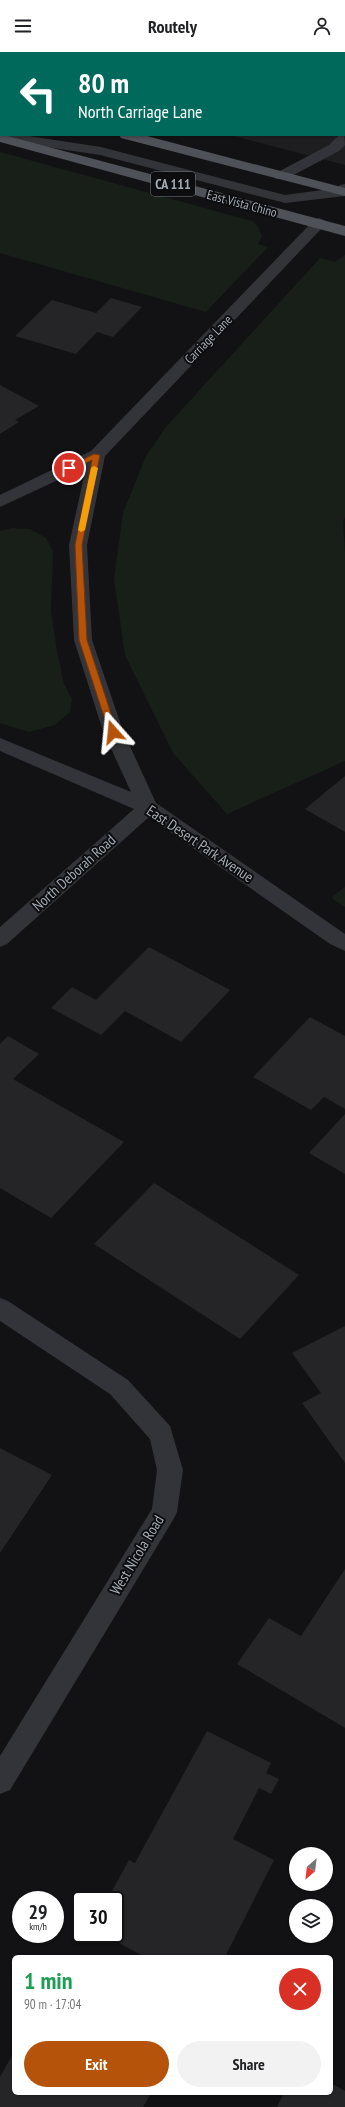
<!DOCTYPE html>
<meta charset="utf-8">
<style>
body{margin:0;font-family:"PT Sans Narrow",sans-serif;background:#f2f2f2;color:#202124;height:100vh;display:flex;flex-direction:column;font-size:15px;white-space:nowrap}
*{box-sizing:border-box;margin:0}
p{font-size:13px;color:#757577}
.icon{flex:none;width:22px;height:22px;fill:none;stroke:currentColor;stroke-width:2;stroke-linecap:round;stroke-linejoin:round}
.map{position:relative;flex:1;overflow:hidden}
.side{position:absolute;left:12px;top:1903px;width:321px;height:140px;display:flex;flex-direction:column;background:#fff;border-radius:6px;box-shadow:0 1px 3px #0004}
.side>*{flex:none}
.hud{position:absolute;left:0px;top:0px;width:345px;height:84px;box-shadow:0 1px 3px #0004;background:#00695c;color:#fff;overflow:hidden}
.needle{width:26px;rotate:208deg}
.buttons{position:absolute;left:289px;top:1795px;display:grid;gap:8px}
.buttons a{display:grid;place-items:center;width:44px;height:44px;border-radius:50%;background:#fff;box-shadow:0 1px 3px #0004;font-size:20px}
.speed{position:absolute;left:12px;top:1839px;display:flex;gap:8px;font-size:20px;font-weight:700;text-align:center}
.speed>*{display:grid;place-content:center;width:52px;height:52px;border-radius:50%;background:#fff;box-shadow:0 1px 3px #0004;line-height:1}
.speed small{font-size:10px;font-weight:400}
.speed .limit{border:2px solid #111;border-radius:6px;background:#fff;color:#111}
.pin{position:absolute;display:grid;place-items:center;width:34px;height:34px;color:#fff;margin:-17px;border:2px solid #fff;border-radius:50%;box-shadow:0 1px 4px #0007}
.me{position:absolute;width:44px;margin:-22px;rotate:342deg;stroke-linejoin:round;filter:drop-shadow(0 0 3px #0008)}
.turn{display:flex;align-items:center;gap:14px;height:84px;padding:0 12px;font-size:18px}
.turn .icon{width:52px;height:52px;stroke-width:2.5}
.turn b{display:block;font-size:28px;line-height:34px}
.round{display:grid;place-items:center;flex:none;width:42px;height:42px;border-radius:21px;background:#f2f2f2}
.summary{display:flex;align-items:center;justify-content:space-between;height:68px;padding:0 12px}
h1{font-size:24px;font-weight:800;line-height:30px;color:#1e9e55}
.primary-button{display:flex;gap:8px;margin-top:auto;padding:8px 12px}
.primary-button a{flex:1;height:46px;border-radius:24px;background:#b45309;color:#fff;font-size:16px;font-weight:800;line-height:46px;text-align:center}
.primary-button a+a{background:#f2f2f2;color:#202124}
header{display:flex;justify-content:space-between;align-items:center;height:52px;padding:0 12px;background:#fff;font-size:18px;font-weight:800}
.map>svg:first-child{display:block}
.built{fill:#1e1e21}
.green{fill:#181f18}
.building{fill:#252528}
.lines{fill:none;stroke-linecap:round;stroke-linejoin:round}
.minor{fill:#333439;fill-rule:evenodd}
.major{fill:#4e5158;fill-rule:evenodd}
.route{fill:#b45309;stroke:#753606}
.slow{fill:#f59e0b}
.labels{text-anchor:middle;stroke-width:4;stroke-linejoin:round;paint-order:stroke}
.far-street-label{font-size:13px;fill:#a2aab5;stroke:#0d0d0f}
.shield{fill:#0d0d0f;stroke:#757b83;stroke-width:1}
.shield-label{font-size:14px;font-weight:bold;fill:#a2aab5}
.street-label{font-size:15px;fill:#a2aab5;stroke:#0d0d0f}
</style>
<header><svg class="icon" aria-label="menu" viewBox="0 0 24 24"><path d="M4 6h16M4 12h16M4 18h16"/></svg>Routely<svg class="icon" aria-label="person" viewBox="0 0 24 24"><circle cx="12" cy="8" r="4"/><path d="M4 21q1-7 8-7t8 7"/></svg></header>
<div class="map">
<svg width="345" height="2055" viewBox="0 0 345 2055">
<rect width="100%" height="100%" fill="#121214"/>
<path class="built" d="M0,0h345v113l-115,-30h114v-82h-343v21z"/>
<path class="green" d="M0,100l252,69 6,6 4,9 -4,8 10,3 -62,65 -206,-59z
M345,203v262l-2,5 2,30v209l-118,53 -54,-61 -48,-98 -11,-76 9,-66 23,-57 20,-29 154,-169 15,4z
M12,476l18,1 16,9 7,13 -2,60 6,40 7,33 8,15 -2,13 -15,13 -26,7 -29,-9v-192z
M345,835v20l-14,-9z"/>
<path class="building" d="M111,246l31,9 -29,30 -16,-5 -21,22 -61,-18 37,-36 44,13z
M0,333l39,21 -24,14 4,2 -19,12z
M345,724v56l-40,-23z
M149,895l81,43 -49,52 -56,-31 -24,24 -50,-27 21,-21 24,13z
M310,965l35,19v73l-21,-12 -13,13 -58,-33z
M8,984l31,18 -26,25 111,63 -73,76 -51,-30v-144z
M345,1062v60l-36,-21z
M154,1131l145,92 -59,64 -146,-95z
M345,1274v137l-43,-60 19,-10 -29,-40z
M0,1396l52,27 -52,78z
M345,1517v159l-108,-64 32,-46 32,18z
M207,1679l64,32 -5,10 13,6 -8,15 -12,-6 -26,51 41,21 -49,97h-80l-43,-23h13v-34h-8l22,-40 6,3z
M14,2000v41h137l-8,14h-143v-30z
M331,2031l14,8v16h-68l7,-14h47z"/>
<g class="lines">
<path class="minor" d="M284,0h16l1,1h-16z
M0,80l1,3h21l79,12 184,48 52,-7 3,-3 5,-1v12l-60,7 -185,-48 -100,-15z
M344,81l1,12 -6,6 -53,28h-10l-2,-3 2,-3 53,-28 10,-10h5z
M319,166l5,2 3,3 -3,3 -219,230 -18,89 5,95 31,91 33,72 189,131v17l-15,-7 -181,-127 -142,127 -7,3v-20l134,-118 -134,-58v-13l131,54 -28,-61 -29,-91 -5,-95 17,-78 -86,40v-12l91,-44 223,-231z
M0,1246l8,3 120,79 42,46 13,44 -6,42 -4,8 -163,270 -10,4v-38l152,-247 5,-39 -7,-31 -40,-45 -110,-73z"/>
<path class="major" d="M0,46h1v8h-1z
M0,82l345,92v10l-345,-94z
M119,83h24l202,53v8l-224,-58z"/>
</g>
<path class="route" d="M94,402l6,1 -18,90 5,95 30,92 -4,2 -4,-2 -30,-92 -4,-95 17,-85 -20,10 -6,-2z"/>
<path class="slow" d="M94,414l4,2 -13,62 -4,2 -3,-2 13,-62z"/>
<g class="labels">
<g class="far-street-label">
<text transform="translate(242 151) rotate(15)" y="5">East Vista Chino</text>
<text transform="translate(208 287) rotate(-46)" y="5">Carriage Lane</text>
</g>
<rect class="shield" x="151" y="120" width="44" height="24" rx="3"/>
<g class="shield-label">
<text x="173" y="137">CA 111</text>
</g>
<g class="street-label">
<text transform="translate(200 792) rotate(34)" y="5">East Desert Park Avenue</text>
<text transform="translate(74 821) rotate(-42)" y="5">North Deborah Road</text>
<text transform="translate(137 1503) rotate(-59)" y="5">West Nicola Road</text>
</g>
</g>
</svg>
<div class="buttons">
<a><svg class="needle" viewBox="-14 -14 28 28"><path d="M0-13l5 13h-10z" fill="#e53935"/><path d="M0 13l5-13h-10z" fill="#757577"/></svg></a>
<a><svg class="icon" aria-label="layers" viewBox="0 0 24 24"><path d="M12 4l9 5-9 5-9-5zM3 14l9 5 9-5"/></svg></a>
</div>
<div class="speed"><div>29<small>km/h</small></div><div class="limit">30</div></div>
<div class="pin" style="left:69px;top:416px;background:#d93025"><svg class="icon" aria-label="arrive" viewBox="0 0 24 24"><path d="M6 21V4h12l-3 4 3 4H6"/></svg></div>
<svg class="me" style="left:113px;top:680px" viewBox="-20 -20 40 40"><path d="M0-17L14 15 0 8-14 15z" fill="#b45309" stroke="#fff" stroke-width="4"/></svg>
<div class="hud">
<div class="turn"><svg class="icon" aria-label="left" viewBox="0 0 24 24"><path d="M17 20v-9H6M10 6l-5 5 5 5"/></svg><div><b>80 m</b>North Carriage Lane</div></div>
</div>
<section class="side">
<div class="summary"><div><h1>1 min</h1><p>90 m · 17:04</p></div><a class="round" style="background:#d93025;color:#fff"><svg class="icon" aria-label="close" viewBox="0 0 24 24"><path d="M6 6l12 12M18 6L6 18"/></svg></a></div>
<div class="primary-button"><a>Exit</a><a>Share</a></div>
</section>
</div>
